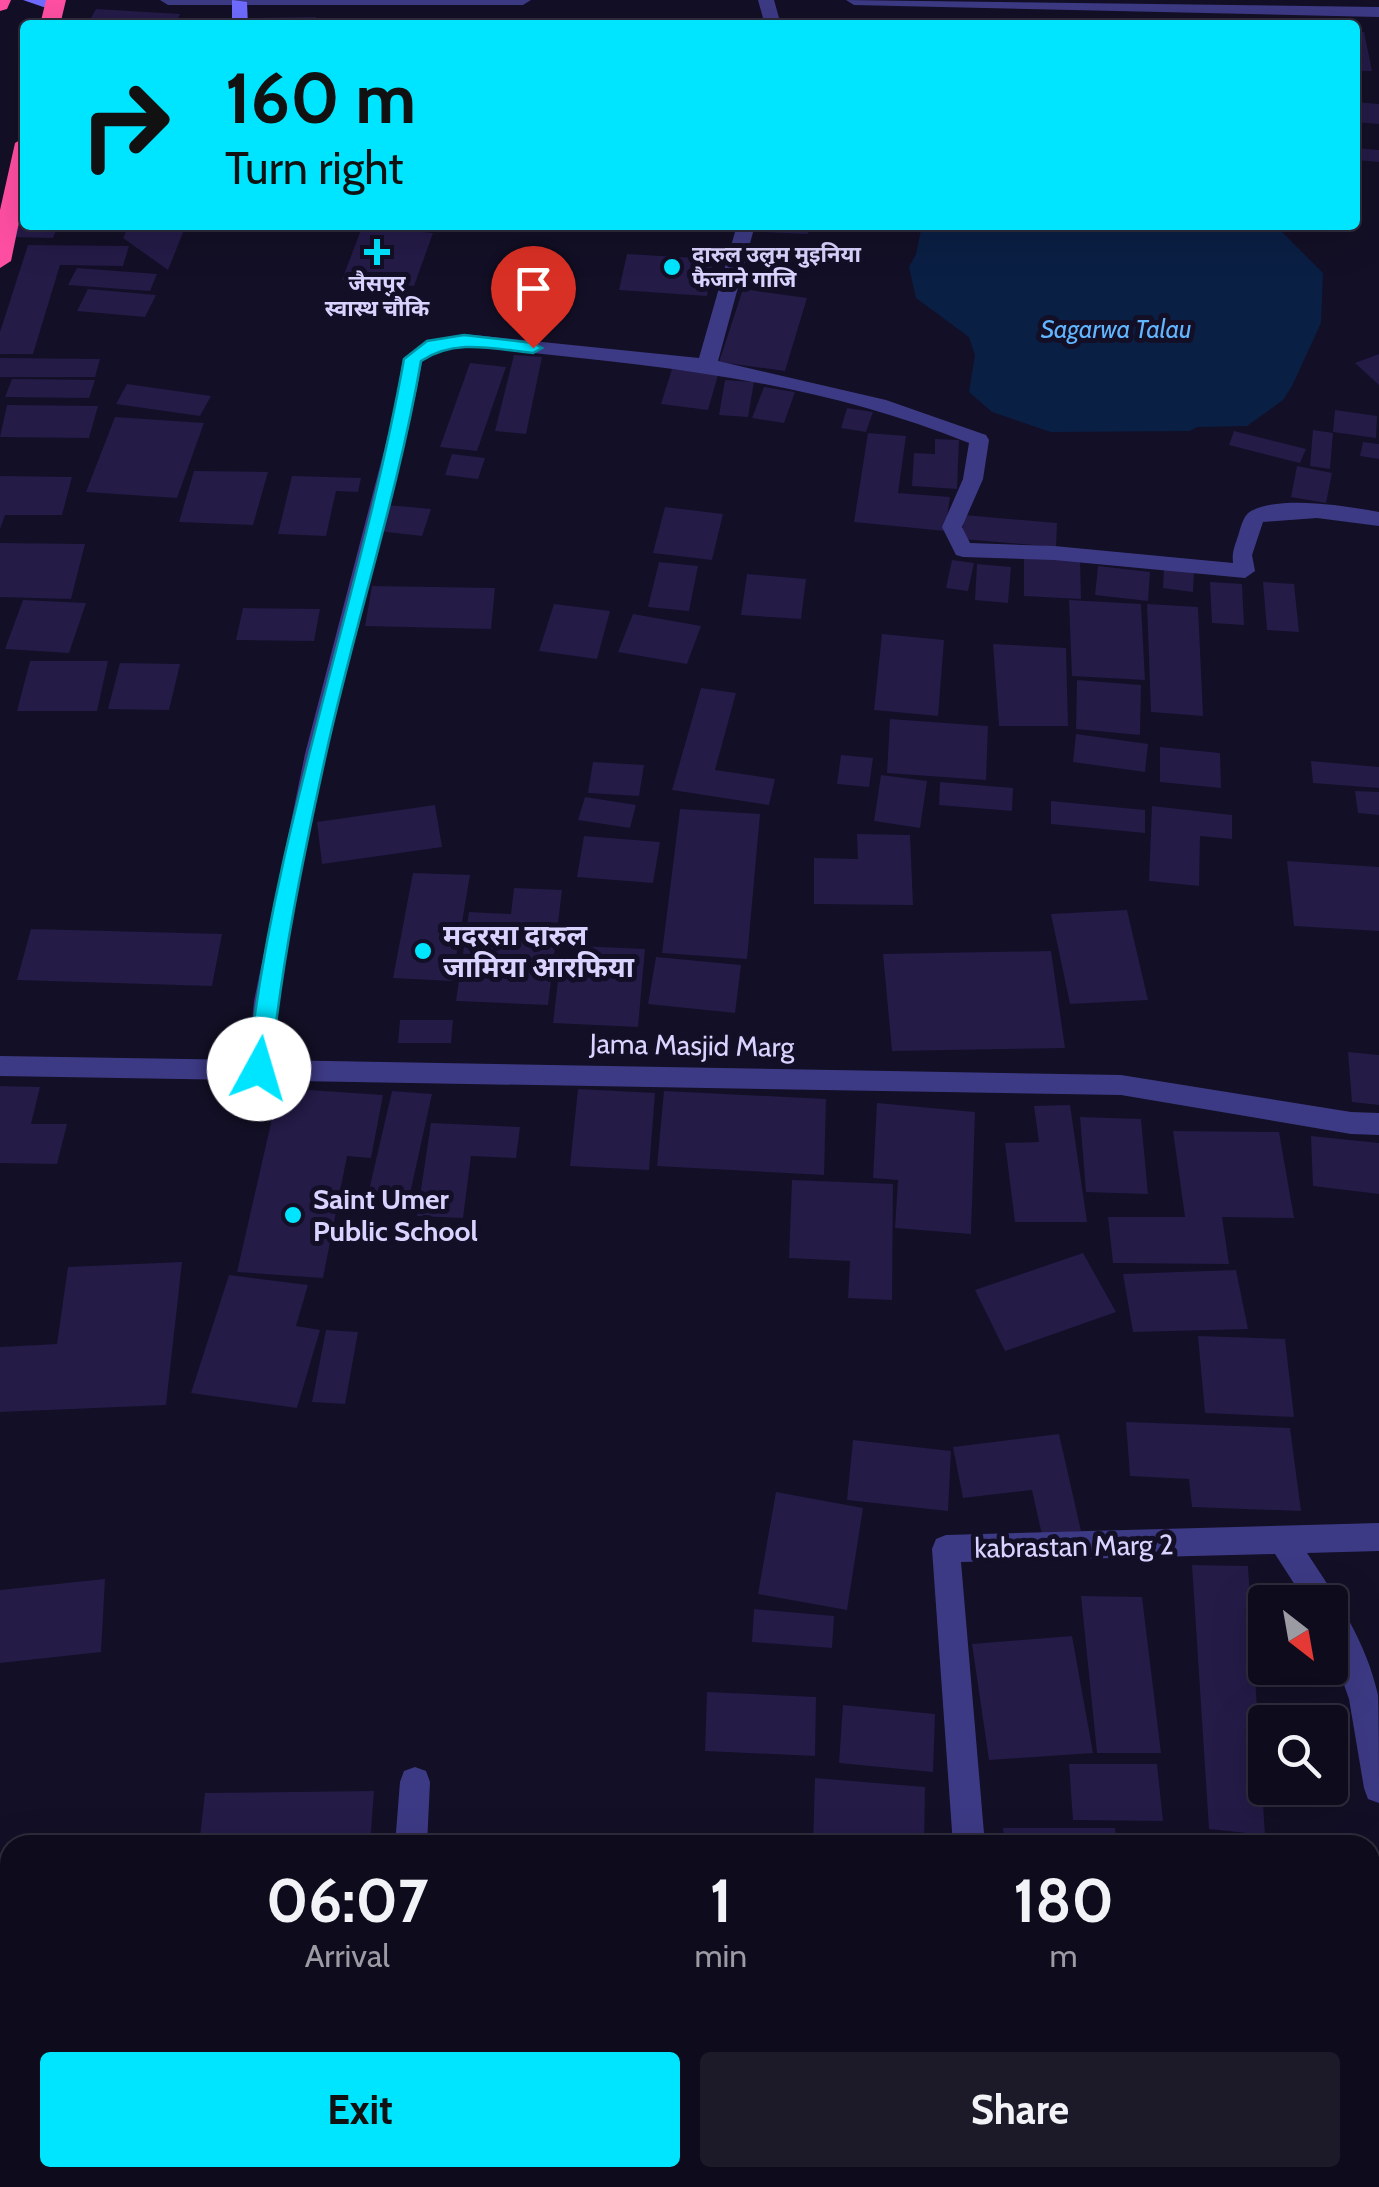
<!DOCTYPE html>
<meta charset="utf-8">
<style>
body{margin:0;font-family:Cabin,"Noto Sans Devanagari",sans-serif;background:#1c1929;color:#f1f3f6;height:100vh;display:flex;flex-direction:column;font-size:38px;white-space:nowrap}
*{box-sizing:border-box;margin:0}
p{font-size:32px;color:#9b9ba3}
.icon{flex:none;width:55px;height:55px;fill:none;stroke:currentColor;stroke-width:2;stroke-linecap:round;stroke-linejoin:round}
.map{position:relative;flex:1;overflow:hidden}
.side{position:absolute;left:0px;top:1835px;width:1380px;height:352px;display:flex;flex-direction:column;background:#0e0b1c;border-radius:30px 30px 0 0;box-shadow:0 10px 40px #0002,0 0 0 2px #2e2b3b}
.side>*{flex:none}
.guide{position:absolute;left:20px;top:20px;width:1340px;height:210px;border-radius:10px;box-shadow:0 10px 40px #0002,0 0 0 2px #2e2b3b;background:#00e5ff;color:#111;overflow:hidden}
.needle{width:65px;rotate:149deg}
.tools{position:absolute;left:1248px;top:1585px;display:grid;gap:20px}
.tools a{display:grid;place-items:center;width:100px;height:100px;border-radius:10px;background:#0e0b1c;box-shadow:0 10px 40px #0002,0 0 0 2px #2e2b3b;font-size:50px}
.pin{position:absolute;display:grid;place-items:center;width:85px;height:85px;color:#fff;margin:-102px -42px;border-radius:50% 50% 50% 0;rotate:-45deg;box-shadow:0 0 10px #0007}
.pin .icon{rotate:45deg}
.me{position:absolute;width:110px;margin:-55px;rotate:6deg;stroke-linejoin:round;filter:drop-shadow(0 0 8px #0008)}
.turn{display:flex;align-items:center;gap:35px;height:210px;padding:0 40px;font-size:45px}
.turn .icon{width:130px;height:130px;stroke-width:2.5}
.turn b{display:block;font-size:70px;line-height:85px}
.eta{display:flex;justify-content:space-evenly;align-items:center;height:170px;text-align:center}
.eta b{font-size:60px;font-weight:700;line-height:70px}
.button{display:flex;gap:20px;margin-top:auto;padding:20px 40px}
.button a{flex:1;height:115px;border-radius:10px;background:#00e5ff;color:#111;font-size:40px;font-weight:700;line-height:115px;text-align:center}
.button a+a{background:#1c1929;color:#f1f3f6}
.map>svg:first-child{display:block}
.water{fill:#0a1f44}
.building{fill:#241b47}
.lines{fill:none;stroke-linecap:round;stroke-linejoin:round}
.street{fill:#3d3a85;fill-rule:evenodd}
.secondary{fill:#6f6bff;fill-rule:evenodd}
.highway{fill:#ff4fa3;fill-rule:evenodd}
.route{fill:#00e5ff;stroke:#0095a6;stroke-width:2.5}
.poi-dot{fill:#00e5ff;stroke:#130f26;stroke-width:4}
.labels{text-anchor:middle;stroke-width:10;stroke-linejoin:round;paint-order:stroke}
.far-poi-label{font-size:22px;font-weight:bold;fill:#d9d4ff;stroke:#130f26;text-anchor:start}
.far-water-label{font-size:25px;font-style:italic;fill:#62b6ff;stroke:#130f26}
.poi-label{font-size:28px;font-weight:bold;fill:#d9d4ff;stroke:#130f26;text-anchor:start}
.street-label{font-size:28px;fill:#d9d4ff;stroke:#130f26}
</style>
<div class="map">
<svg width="1379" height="2187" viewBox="0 0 1379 2187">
<rect width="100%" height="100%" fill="#130f26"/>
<path class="water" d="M922,225h353l48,48 -2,50 -29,63 -9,14 -36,26 -50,1 -7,4 -139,1 -59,-20 -23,-20 6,-37 -6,-18 -53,-39 -7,-31 7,-13z"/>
<path class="building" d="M96,9l84,5 -5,11h-88z
M316,17l-1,8h-64l1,-7z
M545,19h67v6h-68z
M1355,32h9l8,39h-17z
M1355,102l24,2v20l-24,-2z
M1355,148l24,2v12l-23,-2z
M25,208v17h33l-5,13 -40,-1z
M129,225h57l-18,45 -45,-32z
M761,225h48l-1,9 -48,-2z
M362,227l71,6 -19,53 -72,-6z
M28,245l101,1 -6,20 -63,-1 -27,89h-33v-22z
M627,254l86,5 -6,37 -88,-6z
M77,268l80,6 -7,17 -82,-6z
M88,289l68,6 -11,22 -68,-6z
M743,289l64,9 -22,73 -66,-9z
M1379,354v31l-24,-22z
M514,355l28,2 -16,77 -31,-3z
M0,358l100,1 -5,18h-95z
M470,363l36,4 -29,84 -37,-4z
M672,369l46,6 -10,35 -47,-6z
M12,379l83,1 -6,18 -84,-1z
M725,380l29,2 -6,35 -29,-2z
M127,384l84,12 -11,20 -84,-12z
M764,387l31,5 -11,31 -32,-5z
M7,405l91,1 -9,32 -89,-1z
M847,408l26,4 -7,20 -25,-4z
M1335,410l42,6 -1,22 -43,-6z
M115,417l89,6 -27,75 -91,-6z
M1313,430l20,3 -3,36 -20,-3z
M1234,431l72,18 -6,14 -71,-18z
M868,433l38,3 -8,57 52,4 -5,34 -91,-9z
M935,439l24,1 -2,49 -45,-3 2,-33 21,1z
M1363,442l16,2v15l-19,-3z
M452,454l33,4 -7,21 -33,-4z
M1297,466l35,7 -6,30 -35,-6z
M194,471l74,1 -15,53 -74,-3z
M0,476l72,1 -10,38h-57l-5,14z
M292,476l69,2 -3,14 -22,-1 -10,45 -48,-2z
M387,505l44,4 -9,27 -44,-5z
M665,507l58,7 -11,46 -59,-7z
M964,515l93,8 -1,24 -94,-8z
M0,543l85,1 -14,55 -71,-2z
M1024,557l56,3 1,39 -57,-3z
M952,560l22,3 -6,28 -22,-3z
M659,562l39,4 -9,45 -41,-4z
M977,564l34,3 -3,36 -33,-3z
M1098,566l52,6 -2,29 -53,-6z
M1164,568l30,3 -1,21 -30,-4z
M747,574l59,5 -5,40 -60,-4z
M1210,582l32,2 2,41 -32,-2z
M1263,582l31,2 5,48 -32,-2z
M372,586l123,2 -4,41 -126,-3z
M23,600l63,3 -17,50 -64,-4z
M1069,600l72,4 4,76 -73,-4z
M554,604l56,7 -13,48 -58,-8z
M1147,604l51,3 5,109 -52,-4z
M243,608l77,1 -6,32 -78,-1z
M633,614l68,12 -14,38 -69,-12z
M882,634l62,6 -6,76 -64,-6z
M993,644l73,4 2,78h-69z
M30,661h78l-11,50h-80z
M120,663l60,1 -11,46 -61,-1z
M1077,680l64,5 -1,50 -64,-6z
M701,688l35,5 -21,77 60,9 -6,26 -97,-15z
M890,719l98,7 -2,54 -99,-7z
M1076,734l72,10 -3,28 -72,-10z
M1160,747l60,6 1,35 -61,-6z
M841,755l32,3 -4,29 -32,-3z
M1311,761l68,6v21l-66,-5z
M593,762l51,3 -5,31 -51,-3z
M881,775l46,6 -7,47 -46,-7z
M940,782l73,6 -1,23 -73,-6z
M1355,791l24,1v23l-21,-2z
M585,797l51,8 -6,23 -52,-8z
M1051,801l94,9v23l-94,-9z
M435,805l7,42 -120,17 -5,-42z
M1152,806l80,9v24l-32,-3 -1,50 -50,-5z
M680,809l80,5 -13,145 -85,-6z
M857,834l53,1 3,70 -99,-1v-46l44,1z
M584,836l76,6 -7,41 -76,-6z
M1287,861l92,6v64l-85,-5z
M413,873l57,2 -18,106 -59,-3z
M514,888l48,2 -14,115 -92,-4 13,-89 42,2z
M1127,910l21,90 -78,4 -19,-90z
M31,929l191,5 -10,52 -195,-6z
M578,946l67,3 -7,78 -85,-4 7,-59 16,1z
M1051,951l14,97 -173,3 -9,-97z
M656,957l85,8 -6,48 -87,-9z
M400,1020h53l-2,23h-53z
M1348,1052l31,3v50l-27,-3z
M0,1086l40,1 -9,37h36l-10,40 -57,-1z
M279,1088l104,7 -12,63 -24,-2 -24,122 -86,-6z
M578,1089l77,4 -6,77 -79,-4z
M392,1091l40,3 -24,109 -41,-4z
M664,1091l162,8 -2,76 -167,-9z
M877,1103l98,9 -4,122 -76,-6 3,-48 -25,-2z
M1070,1105l17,117h-72l-10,-79 34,-1 -5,-36z
M1080,1117l61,2 7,75 -62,-2z
M431,1123l89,4 -4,31 -45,-2 -8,62 -46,-2z
M1173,1131l106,1 15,86 -72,-1 7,47 -116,-1 -5,-46h77z
M1311,1136l68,7v51l-66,-8z
M792,1180l101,4 -1,116 -44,-2 2,-37 -61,-3z
M1083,1253l33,59 -111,39 -30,-61z
M182,1262l-16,143 -166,7v-65l57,-3 11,-77z
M1236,1270l12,59 -115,3 -10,-58z
M229,1275l79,10 -12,41 24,4 -23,78 -106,-15z
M326,1330l32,2 -13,72 -33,-2z
M1198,1336l87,3 9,78 -89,-4z
M1126,1422l164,6 11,83 -109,-4 -3,-28 -59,-3z
M1059,1434l22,97 -39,4 -10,-45 -69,8 -10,-51z
M853,1440l98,11 -3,60 -101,-11z
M776,1492l87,16 -16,102 -89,-16z
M1192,1565l56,1 17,269 -56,-6z
M105,1579l-4,73 -101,11v-73z
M1081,1596l61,1 19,156h-64z
M754,1609l80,7 -2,32 -80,-6z
M1072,1636l21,117 -104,7 -17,-116z
M707,1692l109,5 -1,59 -110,-5z
M843,1705l92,9 -2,58 -94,-9z
M1069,1764h88l6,57 -90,-1z
M815,1778l110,9 -1,58h-111z
M374,1791l-4,54h-171l6,-52z
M1003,1828h112l2,17h-112z
M0,2021h10v112l-10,1z
M1370,2077h4l5,25v61h-9z
M678,2178h200v9h-200z
M1027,2178h88v5l-88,-2z"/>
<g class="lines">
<path class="street" d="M160,0h371l-8,5h-355z
M758,0h16l7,25h-16z
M846,0l533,7v10l-525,-12z
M737,225h18l-37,136 168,39 100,35 3,5 -6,39 -21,48 8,16 84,3 179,17c-1,-10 1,-15 4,-24 3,-8 5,-23 14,-28 30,-16 95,-5 128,1v14l-62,-8 -54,4 -11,33 3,16 -10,7 -191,-18 -91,-3 -7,-2 -14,-28 21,-48 6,-36c-166,-67 -330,-79 -505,-97l-26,4 -16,12c-10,58 -27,113 -41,170 -43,169 -92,355 -109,528l849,15 230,37 28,1v22l-28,-1 -230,-39 -1121,-19v-20l248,4 6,-59 51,-247 87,-334 11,-61 23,-18 38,-7 235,24z
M1379,1523v28l-72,2c29,44 59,88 71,142 1,34 1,74 1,108l-11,-4 -4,-11 -15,-89 -19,-54v-43h-24l-31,-48 -314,8 24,283h-32l-21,-296 4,-10 10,-4z
M415,1767l11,4 4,11 -3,63h-32l5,-63 4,-11z
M370,2178h34l-1,9h-34z
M979,2178h34l1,9h-34z"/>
<path class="secondary" d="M23,0h27l13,6 -8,5z
M232,0l15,2 1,23h-16z"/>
<path class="highway" d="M0,0h11l-4,9 -7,2z
M46,0h20l-6,25h-20z
M25,137v56l-14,68 -11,7v-58l15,-67z"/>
</g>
<path class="route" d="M464,335l69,8 9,5 -9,5c-39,-4 -78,-15 -112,8 -23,133 -66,262 -95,393 -23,104 -45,210 -55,315l-12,10 -11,-10c26,-242 113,-471 156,-710l23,-18z"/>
<g class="poi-dot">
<path d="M372 237h10v10h10v10h-10v10h-10v-10h-10v-10h10z"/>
<circle cx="672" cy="267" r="10"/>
<circle cx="423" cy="951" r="10"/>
<circle cx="293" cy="1215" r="10"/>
</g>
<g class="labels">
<g class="far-poi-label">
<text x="692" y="262">दारुल उलुम मुइनिया<tspan x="692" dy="25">फैजाने गाजि</tspan></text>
<text x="377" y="291" text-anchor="middle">जैसपुर<tspan x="377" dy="25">स्वास्थ चौकि</tspan></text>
</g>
<g class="far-water-label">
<text x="1116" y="338">Sagarwa Talau</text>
</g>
<g class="poi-label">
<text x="443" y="945">मदरसा दारुल<tspan x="443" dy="32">जामिया आरफिया</tspan></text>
<text x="313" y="1209">Saint Umer<tspan x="313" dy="32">Public School</tspan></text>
</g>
<g class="street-label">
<text transform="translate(692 1045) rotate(1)" y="10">Jama Masjid Marg</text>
<text transform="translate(1074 1546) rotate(-1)" y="10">kabrastan Marg 2</text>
</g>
</g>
</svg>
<div class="tools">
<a><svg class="needle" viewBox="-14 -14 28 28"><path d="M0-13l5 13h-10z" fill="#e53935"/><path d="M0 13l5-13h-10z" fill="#9b9ba3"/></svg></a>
<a><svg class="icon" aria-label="search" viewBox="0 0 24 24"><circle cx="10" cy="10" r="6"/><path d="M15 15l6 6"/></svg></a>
</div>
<div class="pin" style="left:533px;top:348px;background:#d93025"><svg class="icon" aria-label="arrive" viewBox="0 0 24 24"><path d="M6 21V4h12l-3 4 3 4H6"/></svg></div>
<svg class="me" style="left:259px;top:1069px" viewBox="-20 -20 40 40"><circle r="19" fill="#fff"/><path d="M0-13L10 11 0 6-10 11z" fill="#00e5ff"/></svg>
<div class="guide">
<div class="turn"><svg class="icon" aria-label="right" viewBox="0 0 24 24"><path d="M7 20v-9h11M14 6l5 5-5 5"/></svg><div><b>160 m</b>Turn right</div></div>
</div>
<section class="side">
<div class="eta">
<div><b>06:07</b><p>Arrival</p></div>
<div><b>1</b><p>min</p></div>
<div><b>180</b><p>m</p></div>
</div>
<div class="button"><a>Exit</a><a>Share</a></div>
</section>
</div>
